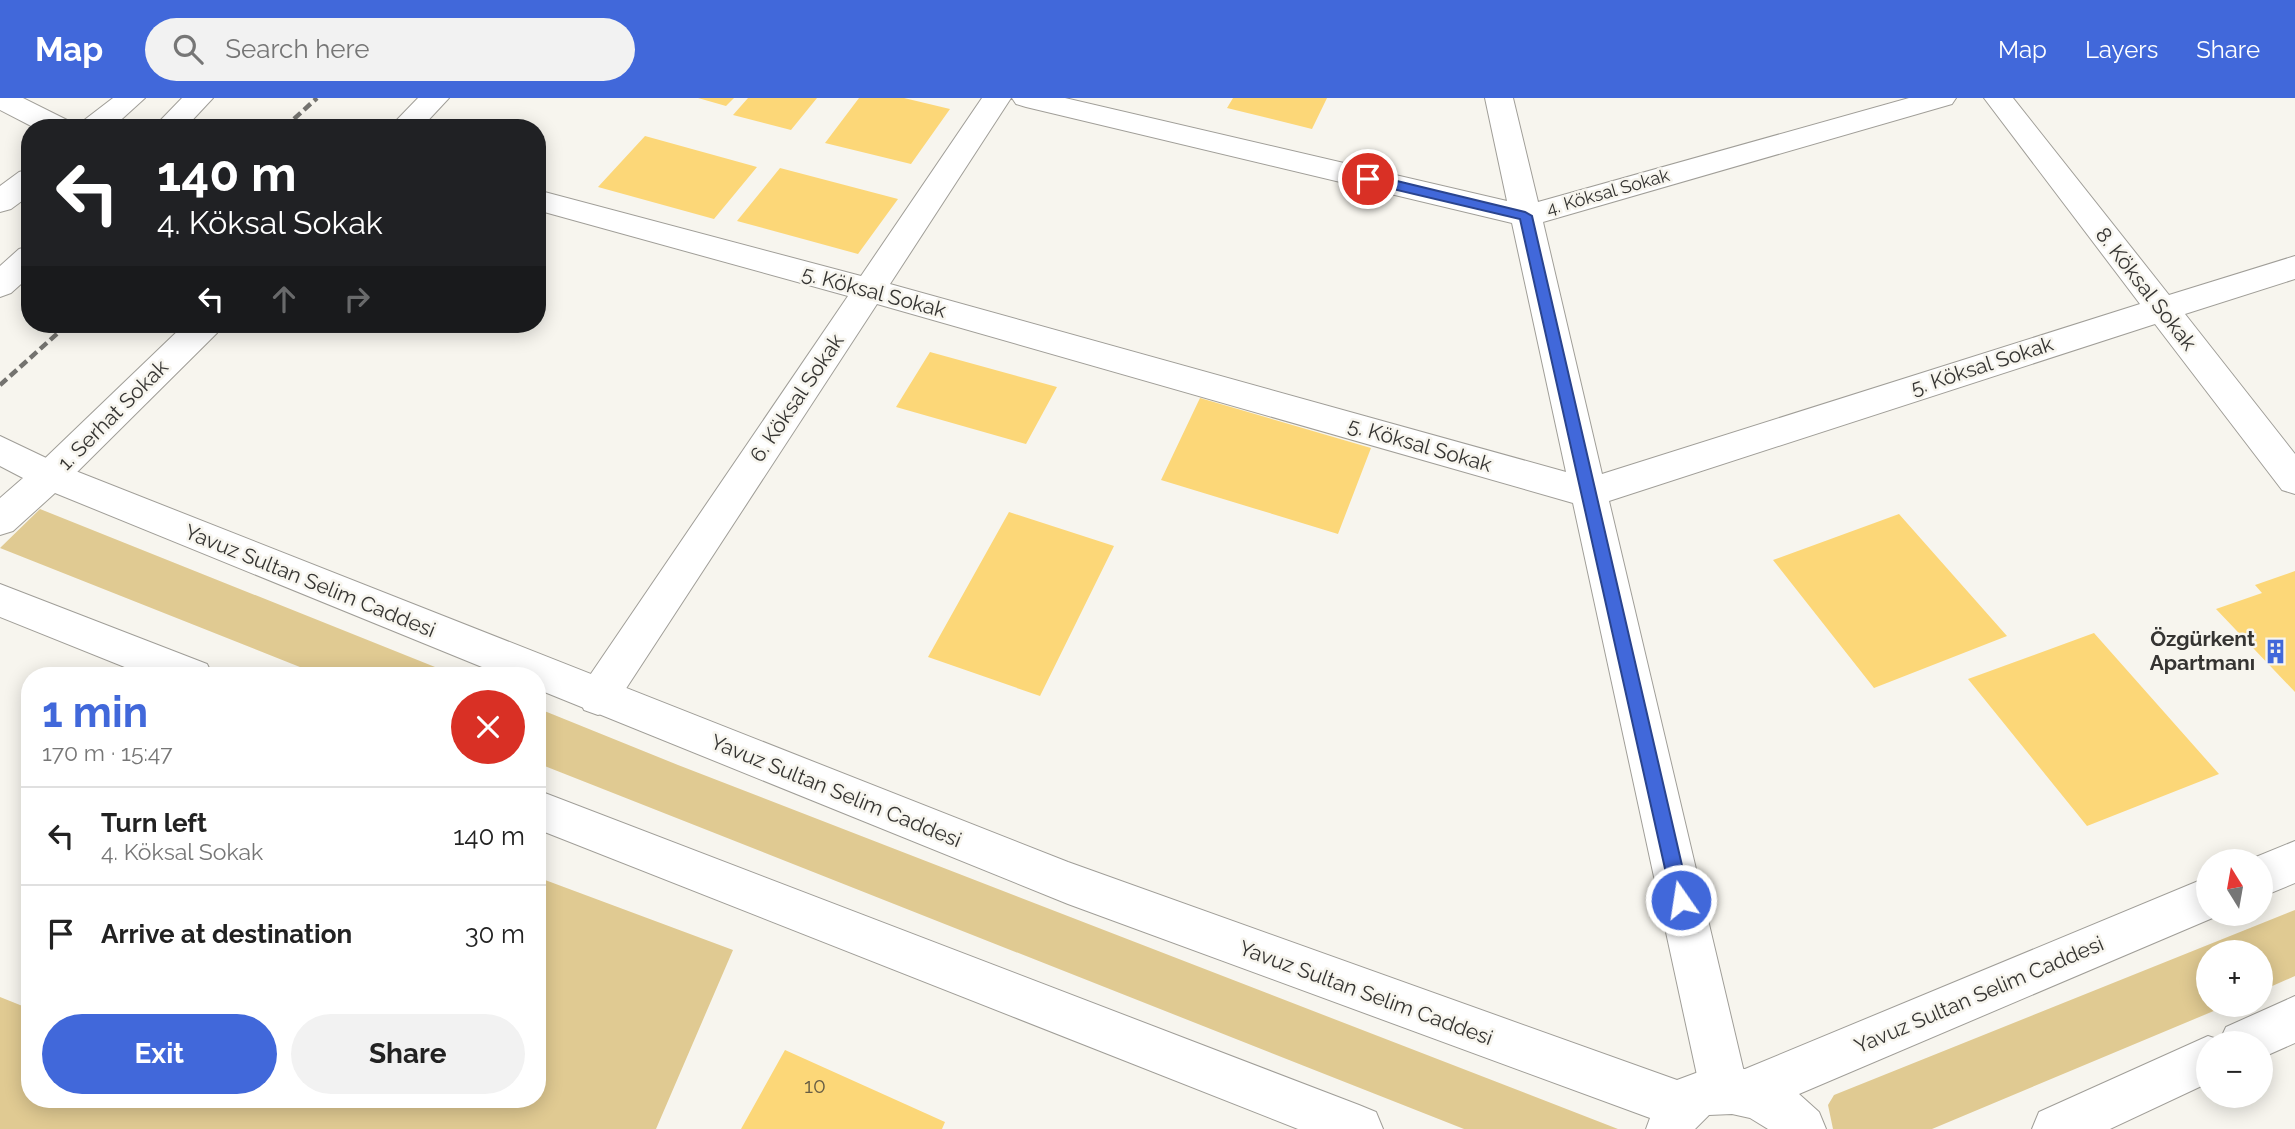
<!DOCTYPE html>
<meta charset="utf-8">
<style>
body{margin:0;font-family:Raleway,sans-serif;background:#f2f2f2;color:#222;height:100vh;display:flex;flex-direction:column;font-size:26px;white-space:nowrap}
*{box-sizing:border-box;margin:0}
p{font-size:23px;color:#767676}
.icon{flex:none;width:38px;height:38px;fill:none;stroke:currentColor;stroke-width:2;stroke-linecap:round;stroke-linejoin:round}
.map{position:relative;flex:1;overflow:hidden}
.sheet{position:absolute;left:21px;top:569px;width:525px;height:441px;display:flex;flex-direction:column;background:#fff;border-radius:28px;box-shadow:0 4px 18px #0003}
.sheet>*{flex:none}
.banner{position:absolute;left:21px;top:21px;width:525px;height:214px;border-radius:28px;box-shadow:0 4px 18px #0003;background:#202124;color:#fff;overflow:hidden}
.needle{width:46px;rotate:349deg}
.controls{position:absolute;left:2196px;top:751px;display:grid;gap:14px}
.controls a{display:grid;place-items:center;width:77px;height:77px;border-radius:50%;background:#fff;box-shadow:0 4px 18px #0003;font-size:35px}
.pin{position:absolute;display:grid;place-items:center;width:60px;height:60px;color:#fff;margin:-30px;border:4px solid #fff;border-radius:50%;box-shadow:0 2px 7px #0007}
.me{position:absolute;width:77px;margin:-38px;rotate:347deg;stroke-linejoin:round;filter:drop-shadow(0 0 5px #0008)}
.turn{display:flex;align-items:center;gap:24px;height:147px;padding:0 21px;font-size:32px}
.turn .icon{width:91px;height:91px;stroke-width:2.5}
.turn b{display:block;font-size:49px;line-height:60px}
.lanes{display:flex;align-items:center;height:66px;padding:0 21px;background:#0003;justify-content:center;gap:35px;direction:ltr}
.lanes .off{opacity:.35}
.round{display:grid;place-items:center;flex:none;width:74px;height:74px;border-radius:37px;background:#f2f2f2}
.head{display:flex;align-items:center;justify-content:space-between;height:119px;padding:0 21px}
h1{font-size:42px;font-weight:700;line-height:52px;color:#4168da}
.button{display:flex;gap:14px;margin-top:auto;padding:14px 21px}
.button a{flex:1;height:80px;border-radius:42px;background:#4168da;color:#fff;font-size:28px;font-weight:700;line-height:80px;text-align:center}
.button a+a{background:#f2f2f2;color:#222}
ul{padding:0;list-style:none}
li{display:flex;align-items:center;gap:21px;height:98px;padding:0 21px;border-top:2px solid #e0e0e0}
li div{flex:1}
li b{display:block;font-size:26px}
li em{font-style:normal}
header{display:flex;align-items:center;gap:42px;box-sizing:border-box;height:98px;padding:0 35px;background:#4168da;color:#fff}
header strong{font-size:33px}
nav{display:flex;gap:38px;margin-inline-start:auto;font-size:24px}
.search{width:490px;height:63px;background:#f2f2f2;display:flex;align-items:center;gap:18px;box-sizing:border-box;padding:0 24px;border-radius:38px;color:#767676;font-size:26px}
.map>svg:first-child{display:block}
.green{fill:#e0ca92}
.building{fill:#fcd778}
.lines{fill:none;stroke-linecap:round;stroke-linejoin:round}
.street-casing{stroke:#a09e98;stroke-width:2}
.primary-casing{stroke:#a09e98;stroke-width:2}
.street{fill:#fff;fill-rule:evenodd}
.primary{fill:#fff;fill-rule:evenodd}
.rail{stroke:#74736f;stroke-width:4.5;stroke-dasharray:9 4.5;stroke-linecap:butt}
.route{fill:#4168da;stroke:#2a448e;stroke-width:2}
.labels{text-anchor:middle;stroke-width:5;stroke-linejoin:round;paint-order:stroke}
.far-street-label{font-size:18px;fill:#353432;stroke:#f7f5ee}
.street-label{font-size:21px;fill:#353432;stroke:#f7f5ee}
.poi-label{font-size:21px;font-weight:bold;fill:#353432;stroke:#f7f5ee;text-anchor:end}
.near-number-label{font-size:21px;fill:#675d44}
</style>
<header>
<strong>Map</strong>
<div class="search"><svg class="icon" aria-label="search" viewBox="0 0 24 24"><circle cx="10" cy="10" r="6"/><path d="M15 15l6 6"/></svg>Search here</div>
<nav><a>Map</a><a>Layers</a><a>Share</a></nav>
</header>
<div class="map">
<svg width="2295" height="1031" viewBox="0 0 2295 1031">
<rect width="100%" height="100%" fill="#f7f5ee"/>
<path class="green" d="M40,411l415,166h-135l-320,-127z
M537,610l141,57 940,364h-154l-927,-366z
M537,779l196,73 -77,179h-656v-132l30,12v90h507z
M2295,812v66l-34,15v-39h-53v52l20,1 -296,124h-99l-5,-24 6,-10z"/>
<path class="building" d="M698,0h36l-8,8z
M748,0h69l-26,32 -58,-15z
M859,0h45l46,11 -39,55 -86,-21z
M1233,0h94l-15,31 -85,-21z
M645,38l112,31 -43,52 -116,-32z
M780,70l118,31 -40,55 -121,-33z
M930,254l127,35 -31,57 -130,-37z
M1200,300l171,50 -33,86 -177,-54z
M1009,414l105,34 -74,150 -112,-39z
M1899,416l108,122 -133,52 -101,-128z
M2295,473v121l-79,-83 46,-16 -7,-8z
M2094,535l125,141 -132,52 -119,-147z
M785,952l160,72 -3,7h-201z"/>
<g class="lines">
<defs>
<path id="street" d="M0,0h23l46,23 5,7h-39l-35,-18z
M418,0h31l-28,30h-32z
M982,0h29l-121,186 676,188 -54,-249 -486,-116 -10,-3 -4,-6h53l442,103 -22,-103h28l25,104 371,-104h47l-4,6 -409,118 59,252 538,-170 -156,-206h29l156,197 126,-39v23l-110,35 110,140v40l-13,-4 -127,-166 -546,177 139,588 -7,17 -17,7 -17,-7 -7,-17 -127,-586 -696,-199 -265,406 -14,5 -14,-5 -6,-13 6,-13 264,-388 -311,-86v-20l324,86z
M185,226h37l-5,9 -154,153 -13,4 -13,-4 -5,-10 5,-10z"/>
<path id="primary" d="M113,0h32l-33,30h-34l5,-7z
M182,0h31l-28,30h-32z
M30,71v26l-19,14 -11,3v-26l19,-14z
M30,148v30l-19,17 -11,4v-31l19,-17z
M0,338l63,30 1005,396 609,218 35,-13 33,2 463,-192v37h14l-423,180 20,18 7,17h-58l-18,-11 -18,-4 -23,1 -14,14h-49l4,-11 -582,-214 -531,-215v-13h-33l-449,-183 -42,38 -13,4v-37l23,-20 -23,-12z
M0,486l207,80 6,12h-66l-147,-59z
M537,692l822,315 17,7 7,17h-85l-761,-300z
M2295,743v42l-34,14v-36h-15z
M2295,898v47l-34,15v-15h-53v40l-98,46h-78l7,-17 169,-76 12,4 6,-13z"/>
</defs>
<use href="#street" class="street-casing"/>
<use href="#primary" class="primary-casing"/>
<use href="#street" class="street"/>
<use href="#primary" class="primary"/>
<path class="rail" d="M284,30l33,-30
M0,287l68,-61"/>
</g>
<path class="route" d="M1368,76l157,38 7,4 158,684 -3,6 -6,2 -7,-2 -2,-6 -152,-681 -157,-37 -1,-3z"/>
<defs>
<symbol id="building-bare" viewBox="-9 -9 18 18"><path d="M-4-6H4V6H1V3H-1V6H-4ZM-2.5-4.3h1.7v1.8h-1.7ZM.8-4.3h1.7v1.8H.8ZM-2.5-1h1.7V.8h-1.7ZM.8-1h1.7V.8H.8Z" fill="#4168da" stroke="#f7f5ee" stroke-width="2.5" paint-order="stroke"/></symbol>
</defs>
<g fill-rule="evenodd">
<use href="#building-bare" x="2258" y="536" width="35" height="35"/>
</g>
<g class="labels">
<g class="far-street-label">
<text transform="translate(1608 94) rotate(-16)" y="6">4. Köksal Sokak</text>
</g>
<g class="street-label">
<text transform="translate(2146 191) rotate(52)" y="7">8. Köksal Sokak</text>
<text transform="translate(874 194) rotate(15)" y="7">5. Köksal Sokak</text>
<text transform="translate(1982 268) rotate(-18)" y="7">5. Köksal Sokak</text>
<text transform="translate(797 300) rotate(-56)" y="7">6. Köksal Sokak</text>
<text transform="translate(113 317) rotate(-45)" y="7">1. Serhat Sokak</text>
<text transform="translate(1420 347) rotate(16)" y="7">5. Köksal Sokak</text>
<text transform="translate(310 483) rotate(22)" y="7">Yavuz Sultan Selim Caddesi</text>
<text transform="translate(836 693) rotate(22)" y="7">Yavuz Sultan Selim Caddesi</text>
<text transform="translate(1366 895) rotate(20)" y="7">Yavuz Sultan Selim Caddesi</text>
<text transform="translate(1979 897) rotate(-23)" y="7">Yavuz Sultan Selim Caddesi</text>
</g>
<g class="poi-label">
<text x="2255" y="548">Özgürkent<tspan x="2255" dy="24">Apartmanı</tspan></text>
</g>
<g class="near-number-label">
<text x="815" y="995">10</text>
</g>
</g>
</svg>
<div class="controls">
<a><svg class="needle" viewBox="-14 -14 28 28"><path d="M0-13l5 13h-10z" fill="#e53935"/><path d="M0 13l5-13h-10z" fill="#767676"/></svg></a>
<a>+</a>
<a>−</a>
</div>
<div class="pin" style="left:1368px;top:81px;background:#d93025"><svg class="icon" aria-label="arrive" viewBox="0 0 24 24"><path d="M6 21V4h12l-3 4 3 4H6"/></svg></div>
<svg class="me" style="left:1681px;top:802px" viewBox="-20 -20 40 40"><circle r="17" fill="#4168da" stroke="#fff" stroke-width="3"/><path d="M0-11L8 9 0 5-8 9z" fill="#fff"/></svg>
<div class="banner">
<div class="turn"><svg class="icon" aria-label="left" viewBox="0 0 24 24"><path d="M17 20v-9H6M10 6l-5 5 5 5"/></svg><div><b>140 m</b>4. Köksal Sokak</div></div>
<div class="lanes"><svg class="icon" aria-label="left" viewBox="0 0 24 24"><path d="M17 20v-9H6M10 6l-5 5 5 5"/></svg><svg class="icon off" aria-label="ahead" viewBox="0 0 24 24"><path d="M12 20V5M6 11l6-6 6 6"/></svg><svg class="icon off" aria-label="right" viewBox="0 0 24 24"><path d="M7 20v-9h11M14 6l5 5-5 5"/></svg></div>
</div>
<section class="sheet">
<div class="head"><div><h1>1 min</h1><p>170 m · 15:47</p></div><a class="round" style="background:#d93025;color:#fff"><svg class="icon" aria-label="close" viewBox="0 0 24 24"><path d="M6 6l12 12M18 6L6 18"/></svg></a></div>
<ul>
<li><svg class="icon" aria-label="left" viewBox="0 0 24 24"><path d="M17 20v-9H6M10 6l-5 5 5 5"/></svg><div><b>Turn left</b><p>4. Köksal Sokak</p></div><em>140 m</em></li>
<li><svg class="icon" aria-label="arrive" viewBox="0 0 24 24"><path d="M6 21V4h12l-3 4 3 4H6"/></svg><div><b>Arrive at destination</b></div><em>30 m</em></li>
</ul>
<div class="button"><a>Exit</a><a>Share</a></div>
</section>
</div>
